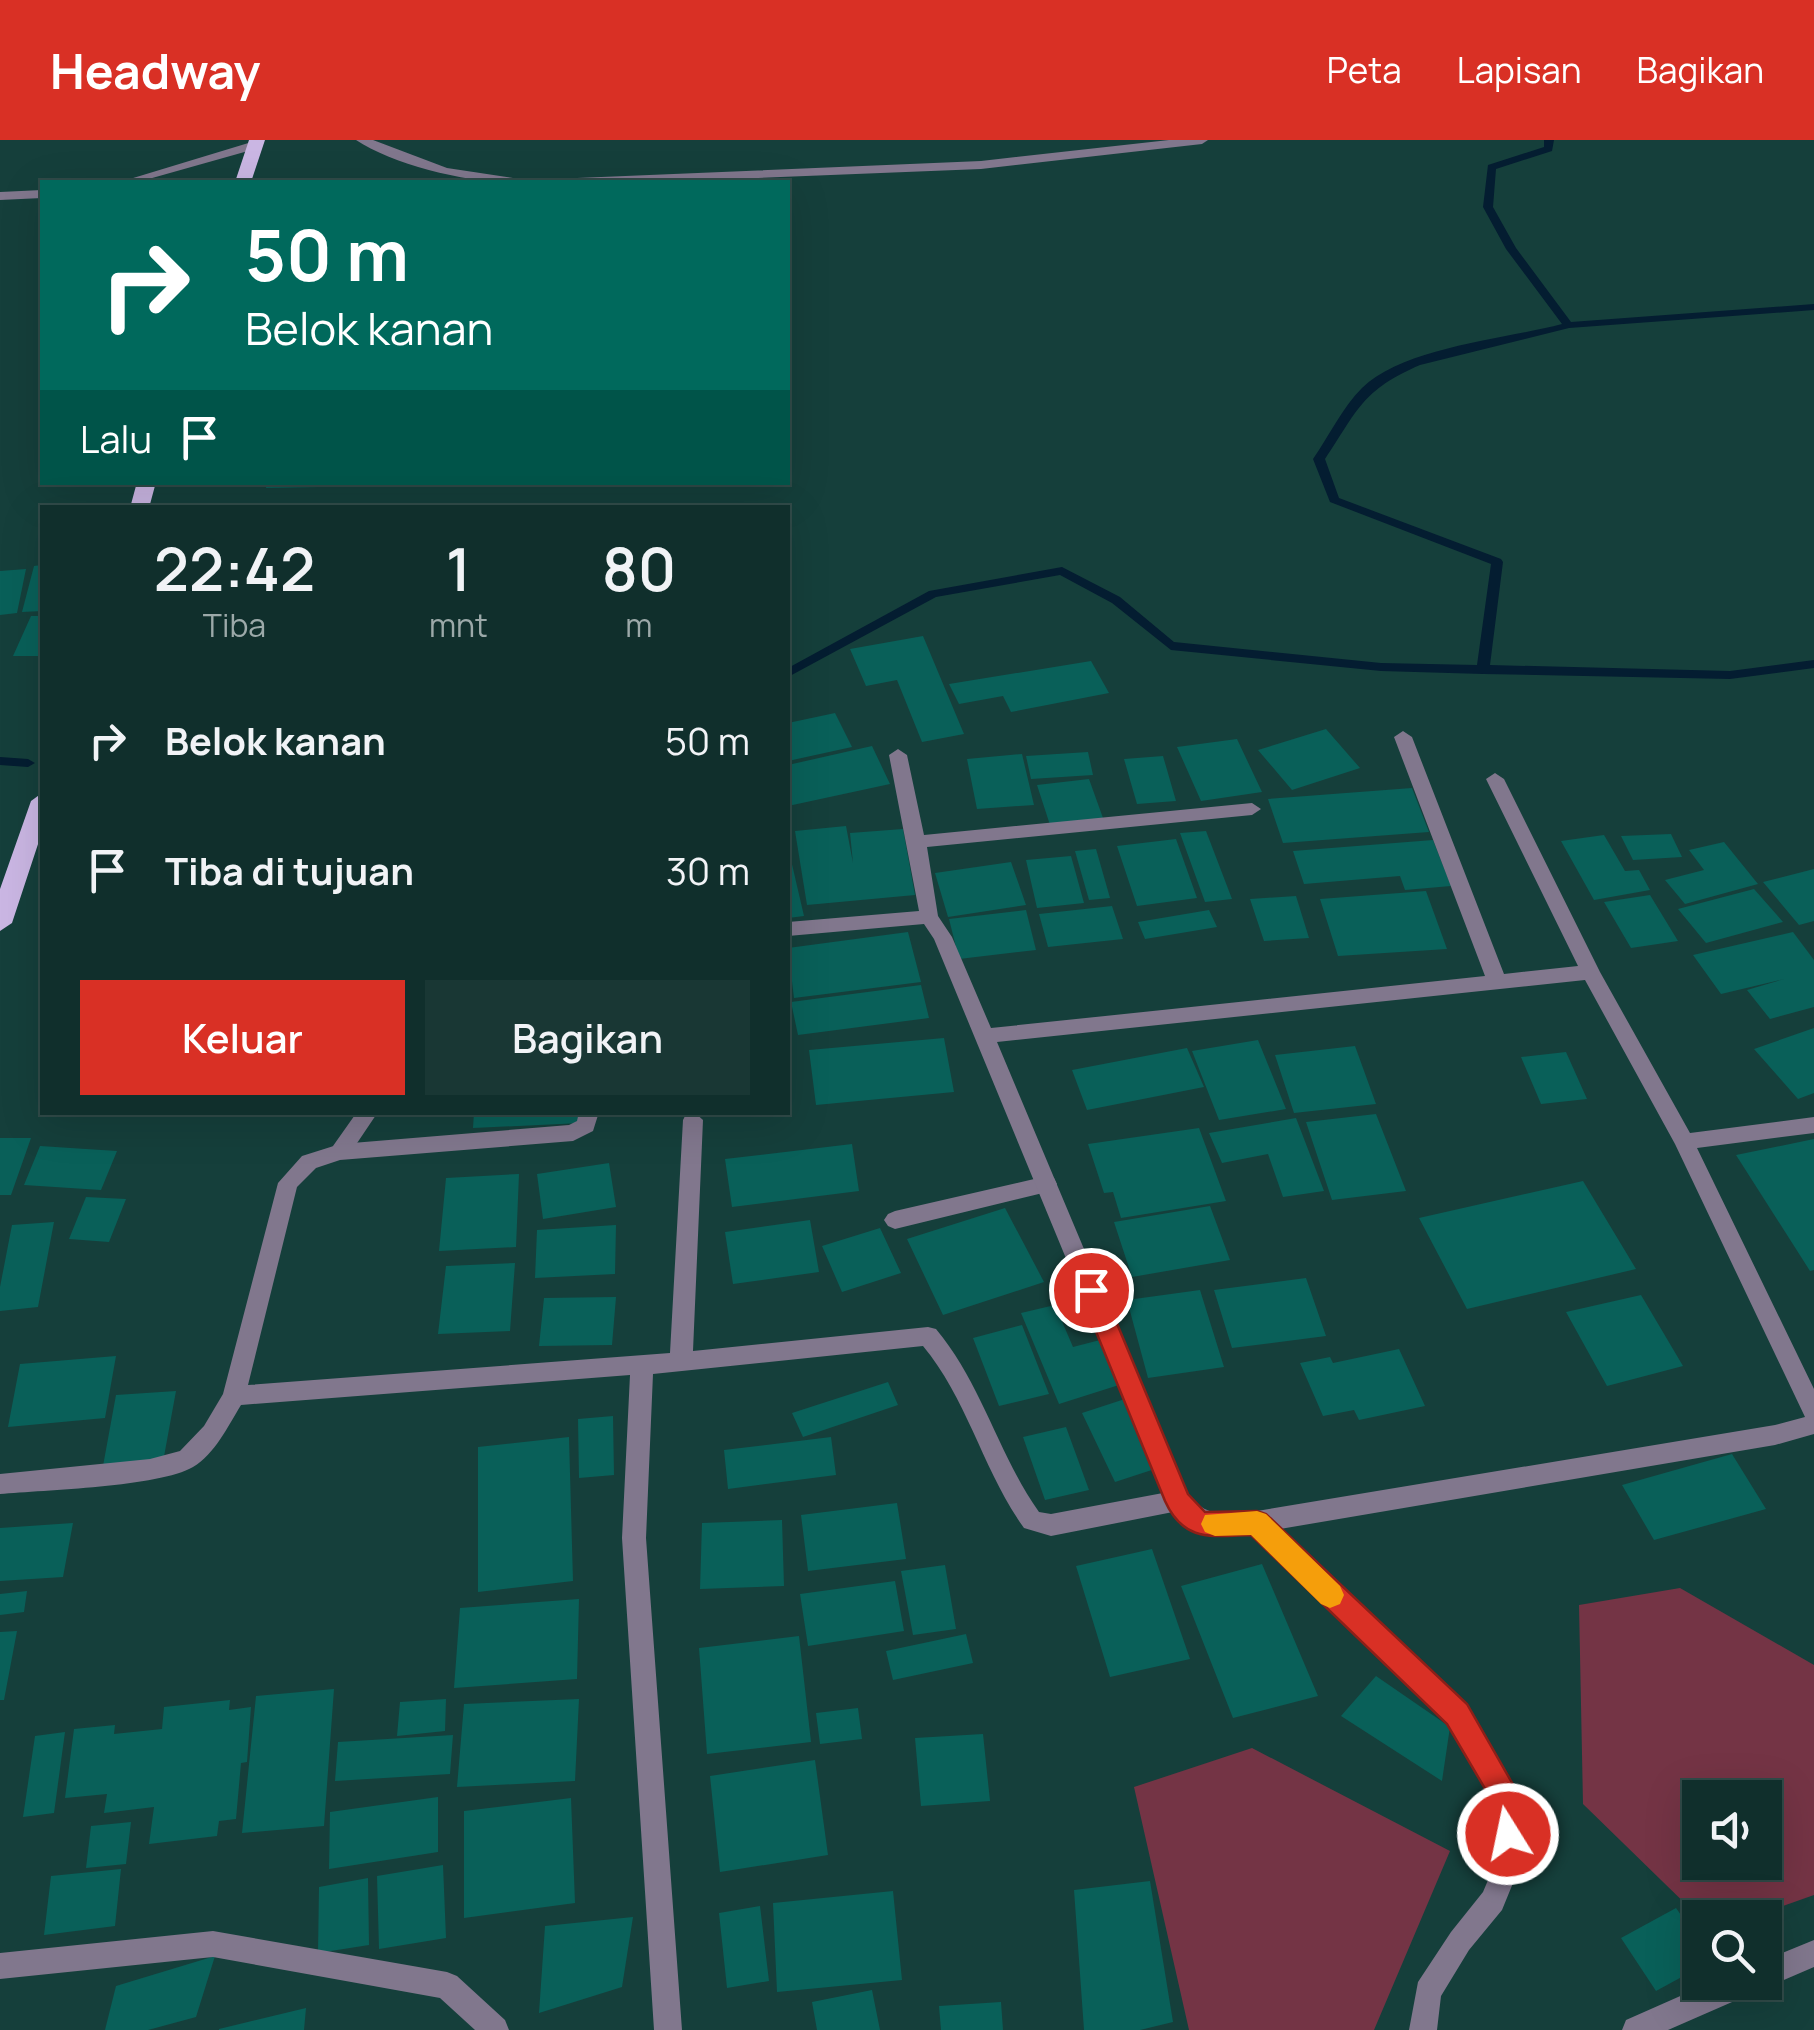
<!DOCTYPE html>
<html lang="id">
<style>
body{margin:0;font-family:Manrope,sans-serif;background:#193734;color:#f1f3f6;height:100vh;display:flex;flex-direction:column;font-size:38px;white-space:nowrap}
*{box-sizing:border-box;margin:0}
p{font-size:32px;color:#9ca9a9}
.icon{flex:none;width:55px;height:55px;fill:none;stroke:currentColor;stroke-width:2;stroke-linecap:round;stroke-linejoin:round}
.map{position:relative;flex:1;overflow:hidden}
.side{position:absolute;left:40px;top:365px;width:750px;height:610px;display:flex;flex-direction:column;background:#102f2c;border-radius:0px;box-shadow:0 10px 40px #0002,0 0 0 2px #304a48}
.side>*{flex:none}
.banner{position:absolute;left:40px;top:40px;width:750px;height:305px;border-radius:0px;box-shadow:0 10px 40px #0002,0 0 0 2px #304a48;background:#00695c;color:#fff;overflow:hidden}
.tools{position:absolute;left:1682px;top:1640px;display:grid;gap:20px}
.tools a{display:grid;place-items:center;width:100px;height:100px;border-radius:0px;background:#102f2c;box-shadow:0 10px 40px #0002,0 0 0 2px #304a48;font-size:50px}
.pin{position:absolute;display:grid;place-items:center;width:85px;height:85px;color:#fff;margin:-42px;border:5px solid #fff;border-radius:50%;box-shadow:0 2px 10px #0007}
.me{position:absolute;width:110px;margin:-55px;rotate:350deg;stroke-linejoin:round;filter:drop-shadow(0 0 8px #0008)}
.turn{display:flex;align-items:center;gap:35px;height:210px;padding:0 40px;font-size:45px}
.turn .icon{width:130px;height:130px;stroke-width:2.5}
.turn b{display:block;font-size:70px;line-height:85px}
.then{display:flex;align-items:center;height:95px;padding:0 40px;background:#0003;gap:20px;font-size:38px}
.eta{display:flex;justify-content:space-evenly;align-items:center;height:170px;text-align:center}
.eta b{font-size:60px;font-weight:600;line-height:70px}
.action{display:flex;gap:20px;margin-top:auto;padding:20px 40px}
.action a{flex:1;height:115px;border-radius:0px;background:#d93025;color:#fff;font-size:40px;font-weight:600;line-height:115px;text-align:center}
.action a+a{background:#193734;color:#f1f3f6}
ul{padding:0;list-style:none}
li{display:flex;align-items:center;gap:30px;height:130px;padding:0 40px}
li div{flex:1}
li b{display:block;font-size:38px}
li em{font-style:normal}
header{display:flex;align-items:center;gap:60px;box-sizing:border-box;height:140px;padding:0 50px;background:#d93025;color:#fff}
header strong{font-size:48px}
nav{display:flex;gap:55px;margin-inline-start:auto;font-size:35px}
.map>svg:first-child{display:block}
.green{fill:#743445;fill-rule:evenodd}
.lines{fill:none;stroke-linecap:round;stroke-linejoin:round}
.stream{fill:#041d31;fill-rule:evenodd}
.building{fill:#096059}
.service{fill:#81778d;fill-rule:evenodd}
.minor{fill:#81778d;fill-rule:evenodd}
.primary{fill:#cab6e3;fill-rule:evenodd}
.route{fill:#d93025;stroke:#8d1f18;stroke-width:2.5}
.slow{fill:#f59e0b}
</style>
<header>
<strong>Headway</strong>
<nav><a>Peta</a><a>Lapisan</a><a>Bagikan</a></nav>
</header>
<div class="map">
<svg width="1814" height="1890" viewBox="0 0 1814 1890">
<rect width="100%" height="100%" fill="#153f3b"/>
<path class="green" d="M1680,1448l134,77v230l-62,22 -52,1 -117,-114 -4,-199zM1700,1658h65v64h-65z
M1252,1608l198,103 -76,179h-185l-55,-243z"/>
<g class="lines">
<path class="stream" d="M1544,0h10l-2,11 -56,18 -3,38 23,41 55,74 243,-18v6l-245,18 -149,37c-58,25 -62,45 -95,94l14,39 162,61 2,3 -13,103 240,6 84,-11v8l-84,11 -247,-5 -102,-3 -210,-21 -59,-47 -52,-28 -124,22 -148,80v-9l141,-77 133,-24 58,30 54,45 207,21 96,2 14,-101 -161,-62 -17,-43c16,-23 29,-51 49,-71 42,-41 144,-49 200,-64l-56,-75 -23,-42 5,-42 56,-18z
M0,617l28,2 7,4 -7,4 -28,-2z"/>
</g>
<path class="building" d="M267,342h54v5l-55,1z
M42,425v46l-20,1 12,-46z
M26,429l-9,44 -17,2v-44z
M31,476h11l-3,40h-26z
M923,496l41,98 -42,8 -25,-62 -31,6 -16,-37z
M1091,521l18,32 -98,19 -8,-16 -44,8 -10,-20z
M835,573l17,34 -64,14v-38z
M1326,589l34,39 -68,22 -34,-40z
M1237,599l25,53 -61,9 -24,-54z
M872,606l18,38 -102,22v-41z
M1088,612l5,23 -62,4 -5,-23z
M1022,614l12,51 -57,4 -10,-50z
M1163,616l13,45 -39,3 -13,-45z
M1089,639l14,39 -53,7 -13,-40z
M1412,648l17,44 -146,11 -15,-44z
M846,686l7,37 -3,-30 53,-4 12,66 -108,10 -12,-74z
M1206,691l26,68 -27,3 -25,-69z
M1671,694l11,23 -49,3 -12,-24z
M1604,695l21,36 14,-1 11,20 -56,10 -33,-59z
M1176,699l21,59 -60,8 -20,-60z
M1433,700l18,46 -46,4 -5,-14 -96,8 -11,-33z
M1724,702l34,42 -73,20 -20,-24 39,-10 -15,-20z
M788,707l16,69 -16,2z
M1096,709l14,49 -21,2 -14,-49z
M1071,716l13,47 -47,5 -11,-48z
M1011,722l15,43 -78,12 -13,-44z
M1814,729v52l-15,4 -36,-43z
M1754,749l29,33 -77,21 -28,-34z
M1426,751l21,58 -109,7 -18,-57z
M1650,755l28,46 -47,7 -27,-46z
M1296,756l13,42 -45,3 -14,-42z
M1112,766l11,33 -75,8 -9,-33z
M1026,770l10,40 -77,9 -10,-40z
M1209,770l8,17 -72,12 -7,-17z
M908,792l13,50 -127,16 -6,-50z
M1793,792l21,28v47l-44,12 -23,-29 37,-11 -63,15 -28,-39z
M921,845l8,33 -131,17 -7,-33z
M1814,888v65l-16,6 -44,-50z
M944,898l10,54 -138,13 -7,-55z
M1258,900l28,69 -67,11 -27,-69z
M1355,906l21,58 -82,9 -19,-58z
M1187,908l17,39 -117,23 -15,-40z
M1566,912l21,47 -46,5 -20,-47z
M474,972h107v11l-108,5z
M1376,974l30,77 -74,9 -26,-78z
M1296,978l28,73 -41,6 -15,-43 -46,9 -13,-30z
M1199,988l27,73 -105,17 -8,-26 -9,1 -16,-49z
M0,998h31l-20,57h-11z
M1814,999v131l-4,1 -74,-116z
M852,1004l7,47 -127,16 -7,-48z
M40,1006l77,5 -16,39 -77,-5z
M609,1023l7,44 -73,12 -6,-45z
M519,1034l-3,73 -77,4 7,-73z
M1583,1041l53,88 -169,40 -48,-91z
M86,1057l40,2 -17,43 -40,-3z
M1210,1066l20,54 -98,17 -18,-55z
M1005,1068l39,74 -101,33 -36,-76z
M810,1080l9,52 -86,12 -8,-52z
M54,1082l-16,85 -38,4v-24l12,-62z
M616,1085l-1,49 -80,4 2,-48z
M880,1088l21,45 -59,19 -20,-46z
M515,1123l-5,68 -72,3 8,-68z
M1306,1138l20,58 -94,12 -18,-58z
M1200,1150l24,77 -76,11 -21,-78z
M1641,1155l42,71 -76,20 -41,-74z
M616,1157l-4,48 -73,1 5,-48z
M1055,1165l18,42 27,-7 19,45 -60,19 -38,-91z
M1022,1185l27,69 -50,12 -26,-68z
M1399,1209l26,57 -66,14 -5,-10 -31,6 -23,-53 30,-6 3,6z
M116,1216l-11,62 -97,9 12,-63z
M888,1242l10,23 -95,32 -11,-24z
M176,1251l-13,71 -60,4 13,-71z
M1128,1258l33,69 -46,15 -33,-69z
M613,1276l1,59 -35,3 -1,-59z
M1066,1287l23,63 -44,10 -22,-63z
M569,1297l4,144 -95,11v-145z
M831,1297l5,38 -108,14 -4,-39z
M1732,1314l34,55 -112,31 -32,-55z
M897,1363l9,56 -98,12 -7,-56z
M782,1380l2,66 -84,3 2,-66z
M73,1383l-10,54 -63,4v-53z
M1152,1409l38,110 -80,18 -34,-111z
M1262,1424l56,132 -85,22 -52,-132z
M945,1425l11,64 -43,6 -12,-64z
M895,1441l9,50 -96,15 -8,-52z
M27,1451l-3,21 -24,3v-21z
M579,1459l-2,80 -123,9 6,-80z
M17,1491l-13,69h-4v-68z
M966,1494l7,29 -80,17 -7,-29z
M799,1496l12,106 -104,12 -8,-106z
M1376,1536l74,51 -8,54 -101,-65z
M334,1549l-10,137 -82,7 14,-137z
M446,1559l-1,32 -48,5 3,-34z
M579,1559l-4,82 -118,6 7,-83z
M230,1560l-1,10 22,-3 -4,55 -6,1 -5,56 -17,2 -2,15 -68,8 5,-37 -50,6 3,-19 -42,4 9,-69 41,-4 -1,9 48,-5 2,-22z
M858,1568l4,31 -42,5 -4,-31z
M65,1592l-11,81 -31,4 12,-81z
M983,1594l7,67 -69,5 -6,-68z
M453,1595l-3,39 -115,7 3,-39z
M815,1620l13,95 -108,17 -10,-96z
M438,1657v55l-109,17 1,-57z
M571,1658l4,105 -111,15v-107z
M131,1682l-5,42 -40,4 5,-42z
M443,1725l3,73 -67,11 -2,-73z
M121,1729l-6,57 -71,9 7,-59z
M368,1738l1,67 -51,8 1,-66z
M1150,1741l23,141 -33,8h-56l-10,-140z
M893,1751l9,89 -125,12 -4,-89z
M760,1766l9,75 -42,7 -8,-75z
M1676,1768l24,34v25l-44,24 -35,-53z
M633,1777l-11,70 -83,26 6,-87z
M215,1816l-19,61 -48,13h-43l11,-44z
M872,1850l8,40h-63l-5,-28z
M1001,1862l2,28h-62l-2,-24z
M306,1868l-2,22h-85v-1z"/>
<g class="lines">
<path class="service" d="M357,972h21l-31,46h-14l-3,-6 3,-6z
M1047,1036l7,2 3,6 -3,6 -7,2 -152,37 -7,-3 -4,-6 4,-6 7,-3z"/>
<path class="minor" d="M356,0h17l74,28 66,10 6,4c-44,3 -126,-17 -163,-42z
M1169,0h39l-6,4 -221,25 -324,13h-86l6,-4 404,-17z
M255,1l6,4 -2,3 -121,34h-18z
M42,50v8l-42,2v-8z
M1403,591l9,6 92,237 74,-8 -92,-187 9,-6 9,6 96,193 90,161 124,-16v16l-117,15 117,241v45l-39,11 -495,84 186,177 55,96 -1,64 -18,44 -33,40 -28,46 -4,34h-28l9,-48 33,-50 32,-40 11,-26 1,-62 -47,-82 -196,-189c-30,2 -57,4 -79,-21l-122,24 -27,-8c-41,-57 -56,-128 -101,-182l-270,28 -7,164 36,492h-28l-32,-492 8,-163 -389,30c-13,21 -26,49 -48,62 -34,20 -149,23 -193,27v-20l150,-15 30,-8 24,-25 19,-32 55,-211 24,-27 38,-12 229,-19 8,-4 2,-9h20l-6,19 -20,10 -233,19 -24,8 -19,19 -49,198 422,-32 13,-233 3,-6 8,-2 9,8 -10,231 235,-24 8,2c46,55 62,125 103,183l12,2 112,-21 -229,-554 -10,-15 -136,12v-14l131,-11 -30,-156 9,-6 9,6 17,80 328,-32 9,6 -9,6 -325,32 11,69 14,21 39,91 494,-52 -91,-239zM1585,840l90,164 130,273 -30,8 -518,86c-31,3 -47,9 -70,-17l-190,-452z
M213,1791l234,41 10,4 48,44 4,10h-34l-35,-32 -227,-41 -213,22v-26z
M1814,1800v27l-49,21 -7,-4 -3,8 -87,38h-46l4,-10 86,-38h53v-22z"/>
<path class="primary" d="M249,0h16l-14,42h-16z
M137,342h19l-7,26h-19z
M42,653v39l-30,91 -12,8v-42l31,-88z"/>
</g>
<path class="route" d="M1091,1140l9,3 3,7 85,204 17,18 52,-1 9,3 201,190 56,98 -1,32 -4,10 -10,5 -11,-5 -4,-10 1,-30 -47,-80 -196,-189c-39,1 -67,8 -86,-34l-86,-211 3,-7z"/>
<path class="slow" d="M1257,1371l9,3 74,72 4,9 -4,9 -10,4 -9,-4 -70,-69 -36,1 -10,-4 -4,-8 4,-9z"/>
</svg>
<div class="tools">
<a><svg class="icon" aria-label="sound" viewBox="0 0 24 24"><path d="M4 9h4l5-4v14l-5-4H4zM17 9q2 3 0 6"/></svg></a>
<a><svg class="icon" aria-label="search" viewBox="0 0 24 24"><circle cx="10" cy="10" r="6"/><path d="M15 15l6 6"/></svg></a>
</div>
<div class="pin" style="left:1091px;top:1150px;background:#d93025"><svg class="icon" aria-label="arrive" viewBox="0 0 24 24"><path d="M6 21V4h12l-3 4 3 4H6"/></svg></div>
<svg class="me" style="left:1508px;top:1694px" viewBox="-20 -20 40 40"><circle r="17" fill="#d93025" stroke="#fff" stroke-width="3"/><path d="M0-11L8 9 0 5-8 9z" fill="#fff"/></svg>
<div class="banner">
<div class="turn"><svg class="icon" aria-label="right" viewBox="0 0 24 24"><path d="M7 20v-9h11M14 6l5 5-5 5"/></svg><div><b>50 m</b>Belok kanan</div></div>
<div class="then">Lalu<svg class="icon" aria-label="arrive" viewBox="0 0 24 24"><path d="M6 21V4h12l-3 4 3 4H6"/></svg></div>
</div>
<section class="side">
<div class="eta">
<div><b>22:42</b><p>Tiba</p></div>
<div><b>1</b><p>mnt</p></div>
<div><b>80</b><p>m</p></div>
</div>
<ul>
<li><svg class="icon" aria-label="right" viewBox="0 0 24 24"><path d="M7 20v-9h11M14 6l5 5-5 5"/></svg><div><b>Belok kanan</b></div><em>50 m</em></li>
<li><svg class="icon" aria-label="arrive" viewBox="0 0 24 24"><path d="M6 21V4h12l-3 4 3 4H6"/></svg><div><b>Tiba di tujuan</b></div><em>30 m</em></li>
</ul>
<div class="action"><a>Keluar</a><a>Bagikan</a></div>
</section>
</div>
